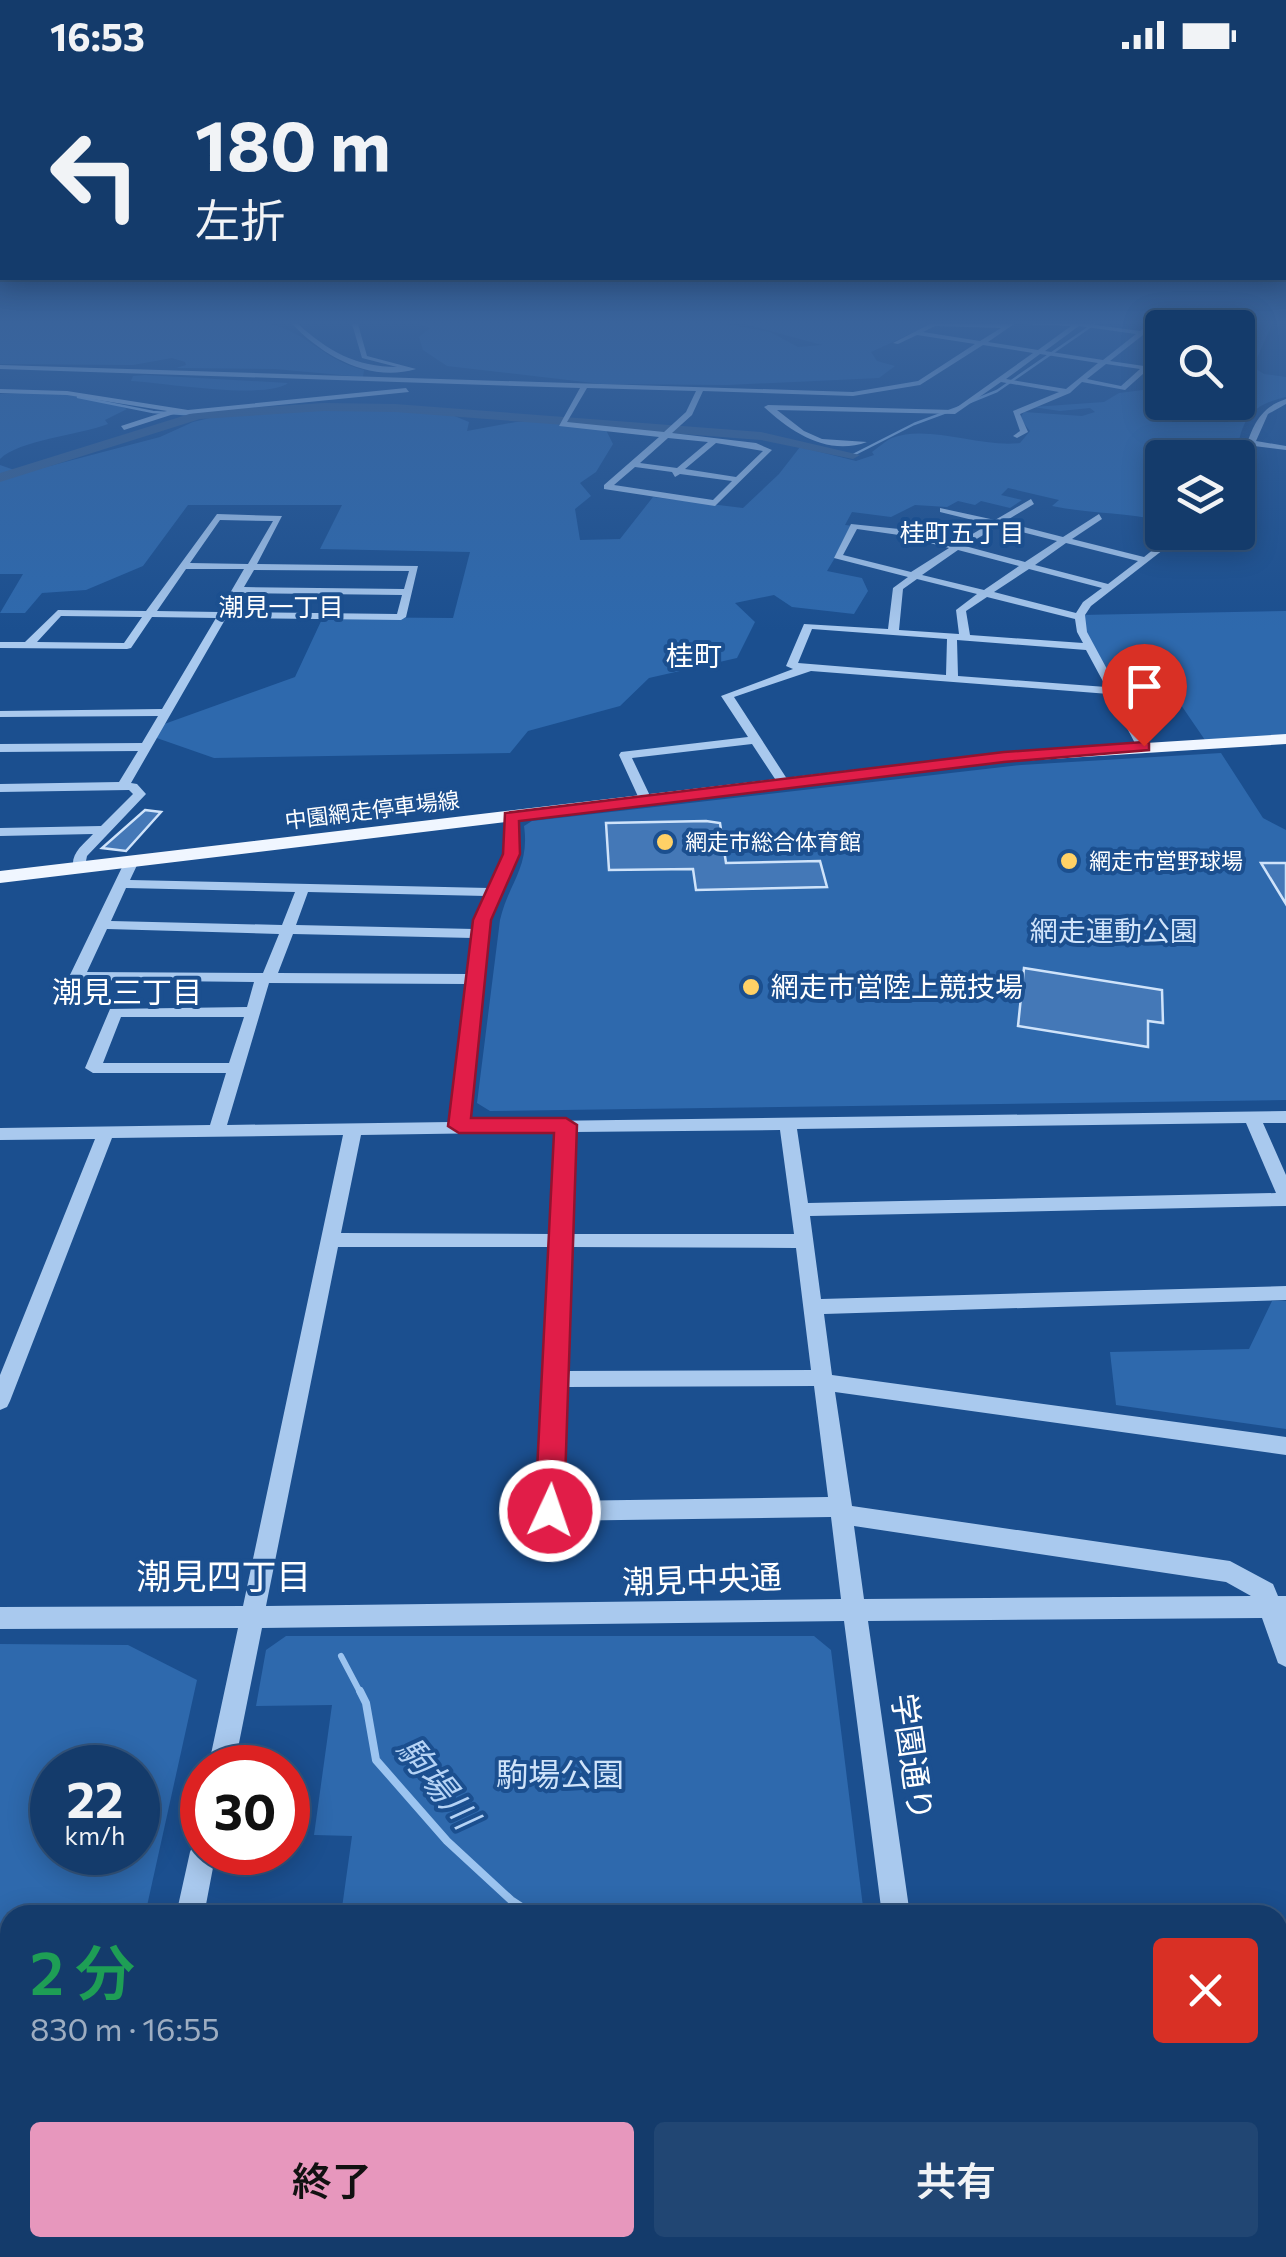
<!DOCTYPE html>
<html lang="ja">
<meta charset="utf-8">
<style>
body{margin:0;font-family:Commissioner,"Noto Sans JP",sans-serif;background:#214673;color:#f1f3f6;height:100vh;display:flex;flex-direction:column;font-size:38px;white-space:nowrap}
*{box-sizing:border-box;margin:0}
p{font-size:32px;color:#9dadc1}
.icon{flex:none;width:55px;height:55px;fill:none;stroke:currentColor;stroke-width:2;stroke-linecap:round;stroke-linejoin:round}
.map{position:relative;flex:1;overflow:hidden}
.drawer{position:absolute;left:0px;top:1835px;width:1288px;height:352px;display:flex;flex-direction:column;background:#143b6b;border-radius:30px 30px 0 0;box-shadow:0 5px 25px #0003,0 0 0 2px #33557e}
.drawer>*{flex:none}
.top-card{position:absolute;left:0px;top:0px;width:1288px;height:210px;box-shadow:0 5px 25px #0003,0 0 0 2px #33557e;background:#143b6b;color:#f1f3f6;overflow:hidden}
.buttons{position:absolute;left:1145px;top:240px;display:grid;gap:20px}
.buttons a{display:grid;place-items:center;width:110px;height:110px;border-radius:10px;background:#143b6b;box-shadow:0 5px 25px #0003,0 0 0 2px #33557e;font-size:50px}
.speed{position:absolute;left:30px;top:1675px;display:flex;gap:20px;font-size:50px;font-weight:700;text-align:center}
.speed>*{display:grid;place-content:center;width:130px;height:130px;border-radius:50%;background:#143b6b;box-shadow:0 5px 25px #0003,0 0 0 2px #33557e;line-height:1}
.speed small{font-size:25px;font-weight:400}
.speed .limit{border:15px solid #d22;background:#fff;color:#111}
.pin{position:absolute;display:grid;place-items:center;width:85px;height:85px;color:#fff;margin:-102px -42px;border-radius:50% 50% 50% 0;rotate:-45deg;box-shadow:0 0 10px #0007}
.pin .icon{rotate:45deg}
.me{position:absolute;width:110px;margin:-55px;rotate:3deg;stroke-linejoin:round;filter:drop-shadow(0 0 8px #0008)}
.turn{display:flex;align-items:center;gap:35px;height:210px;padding:0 30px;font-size:45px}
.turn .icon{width:130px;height:130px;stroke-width:2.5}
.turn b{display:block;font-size:70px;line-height:85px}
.round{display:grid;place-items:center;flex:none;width:105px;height:105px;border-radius:10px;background:#214673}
.summary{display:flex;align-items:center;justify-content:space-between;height:170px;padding:0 30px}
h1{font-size:60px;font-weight:600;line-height:75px;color:#1e9e55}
.cta{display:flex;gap:20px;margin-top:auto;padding:20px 30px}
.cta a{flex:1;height:115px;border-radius:10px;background:#e797bd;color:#111;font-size:40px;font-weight:600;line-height:115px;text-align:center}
.cta a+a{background:#214673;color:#f1f3f6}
.status{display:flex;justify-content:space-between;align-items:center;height:70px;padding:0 50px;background:#143b6b;direction:ltr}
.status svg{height:28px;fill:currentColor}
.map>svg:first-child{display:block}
.green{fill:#2e69ad;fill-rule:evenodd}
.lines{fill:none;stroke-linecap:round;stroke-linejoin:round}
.stream-far2{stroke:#9cc4f0;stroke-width:2.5}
.stream-far1{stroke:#9cc4f0;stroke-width:6}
.stream{stroke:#9cc4f0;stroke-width:8}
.river{fill:#3c6290;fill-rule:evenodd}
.building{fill:#4478b7;stroke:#cfe3fa;stroke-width:2.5}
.minor{fill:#a9c9ee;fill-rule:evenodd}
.major{fill:#f0f6ff;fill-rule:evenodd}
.route{fill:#e11d48;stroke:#92132f;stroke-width:2.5}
.poi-dot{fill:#ffd166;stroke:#1b4f8f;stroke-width:4}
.labels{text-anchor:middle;stroke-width:8;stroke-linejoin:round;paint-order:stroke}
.far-street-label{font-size:22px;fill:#fff;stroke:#1b4f8f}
.far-poi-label{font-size:22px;fill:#fff;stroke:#1b4f8f;text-anchor:start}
.far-neighbourhood-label{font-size:25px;fill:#fff;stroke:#1b4f8f}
.far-quarter-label{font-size:28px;fill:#fff;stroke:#1b4f8f}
.park-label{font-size:28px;fill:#cfe3fa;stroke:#1b4f8f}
.poi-label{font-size:28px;fill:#fff;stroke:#1b4f8f;text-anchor:start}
.neighbourhood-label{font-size:30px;fill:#fff;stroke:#1b4f8f}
.near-street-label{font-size:32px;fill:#fff;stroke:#1b4f8f}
.near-park-label{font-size:32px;fill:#cfe3fa;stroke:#1b4f8f}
.near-neighbourhood-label{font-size:35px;fill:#fff;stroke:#1b4f8f}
.near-water-label{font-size:35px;font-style:italic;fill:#b5d3f5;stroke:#1b4f8f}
</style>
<div class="status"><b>16:53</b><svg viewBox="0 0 49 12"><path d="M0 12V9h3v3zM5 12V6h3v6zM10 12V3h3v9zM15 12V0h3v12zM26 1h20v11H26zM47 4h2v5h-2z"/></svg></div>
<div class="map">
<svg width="1286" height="2187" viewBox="0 0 1286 2187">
<rect width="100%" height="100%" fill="#1b4f8f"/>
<path class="green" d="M0,254h270c40,10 53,36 94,46l-1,7 -88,-8 -99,-1 10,-3 -1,-3 -13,-4 -39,7 -133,-1z
M419,254h307l44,8 28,15 24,-2 -77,-21h187l-61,28 6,9 18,5 -16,12 -152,7 -125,-1 -155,-18 -24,-16 -4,-13 11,-9z
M1205,254h67l-19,43 11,7 22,3v20c-38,9 -44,23 -50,60l-74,1v63c-37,-9 -73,-7 -110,-15l7,-6 -51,-12 -7,7 21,5 -12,8 -29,-7 -6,4 -17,-4 -11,6 -32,-2 -24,12 -39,-5 -7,13 9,1 -27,45 35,7 6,13 -14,23 -62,-7 -18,-12 -39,8 20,19 -18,36 -88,20 -29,28 -92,25 -18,22 -296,5 -63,-22 5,-9 139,-50 28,-60 130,1 17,-66 -150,-3 22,-44h-154l-45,61 -57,24 -44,3 -17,20h-25l23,-39h-23v-109l23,8 137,-36 33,-15 37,-9 144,-4 73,4 22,9 -2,9 49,-9 32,-1 58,9 7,14 -17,28 -16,11 11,13 -16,13 5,31 40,-1 33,-42 90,11 36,-34 21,-27 56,14 18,-6 -2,-3c6,-4 13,-11 20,-14 36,-14 89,10 128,5l10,-12 -10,-13 4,-6 58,4 13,-4 -5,-4 -30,3 -27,-4 71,-5 15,-9 32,-4 11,-15v28h76v-74l-37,-1z
M145,305l143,8c-22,17 -123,0 -157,-2l2,-5z
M0,324c42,-2 88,-3 127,15l-22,11 3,4c-29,11 -89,16 -108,35z
M1286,541v128l-79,4 -26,-38 -59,1 -40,-74 -2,-17z
M1221,683l42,65 23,12v270l-796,11 -13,-8 23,-183c9,-38 30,-53 24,-94l8,-5 489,-56z
M1272,1231h14v128l-170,-24 -6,-53 139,-3z
M286,1566h528l17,14 33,265h-523l11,-79 -38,-1 18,-130 -76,1 10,-56z
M0,1574l128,1 69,35 -52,235h-135v25h-10zM52,1698h86v84h-86z
M384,2178h518l1,9h-520z
M987,2178h158l14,9h-170z"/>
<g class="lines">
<path class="stream-far2" d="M78,327l75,15 46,3
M970,332l27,-11 97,-67
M853,385l61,-31 46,-17"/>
<path class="stream-far1" d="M341,1586l20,38"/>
<path class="stream" d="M360,1621l6,12 10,57 71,81 64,59 23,15
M1059,2178l8,9"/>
<path class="river" d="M324,333l71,1 366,28 99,23 -7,4 -92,-19 -366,-28 -71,-1 -124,8 -200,63v-9l199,-62z"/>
</g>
<path class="building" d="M145,740l16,2 -35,39 -24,-3z
M706,751l14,2 6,40 94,-2 7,26 -131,3 -3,-21 -84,1 -3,-47z
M1261,793h25v41z
M1024,898l138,22 1,33 -15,-2v26l-130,-21z"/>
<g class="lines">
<path class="minor" d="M292,254h6c30,27 58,43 99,43l-35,-9 -10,-34h6l9,32 49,13c-46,14 -93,-13 -124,-45z
M930,254h84l-26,18 50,8 33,-24 -44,-2h62l51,7 9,-7h7l-9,8 15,2v4l-19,-3 -33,26 34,5 16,-13 2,-1v5l-37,33 -43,-8 -12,11 -50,21 8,18 -11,6 -4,-2 7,-5 -7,-20 46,-19 -58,-10 -46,32 -178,-4 27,21 18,8 45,3c-39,14 -75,-9 -103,-35l4,-2 185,5 80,-57 -50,-8 -63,40 -67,11 -150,-5 -11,24 -20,18 84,10 16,7 -57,56 -111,-17v-4l55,-48 -100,-11 21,-38 -580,-19v-4l853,27 65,-11 57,-37 -58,-9 -19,9 -5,-1zM935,256l66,2 -21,13 -57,-9zM1079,256l57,8 -33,26 -58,-9zM1040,284l58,9 -32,26 -60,-10zM1106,294l34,5 -19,17 -34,-7zM587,318l109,3 -10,21 -22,20 -97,-10zM668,368l40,4 -31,26 -37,-5zM716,373l47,8 -27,26 -51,-8zM635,397l37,5 3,5 5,-3 52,7 -19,19 -99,-15z
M1199,254h6l-3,4h-7z
M406,318l3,4 -221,22 -11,-1 -53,17 -3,-4 46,-15 -100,-16 -67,-2v-4l67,2 121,19z
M1286,329v5l-18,10 -12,27 30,5v4l-32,-4 -13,29h-3c0,-10 3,-14 6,-23 8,-23 14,-44 42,-53z
M1031,429l3,5 -30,18 59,15 36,-23 3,5 -30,20 72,18 31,-25h11l-95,74 -6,9 2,17 62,115 -2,3 -10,-3 -28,-53 -298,-23 -77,26 55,85 -2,3h-8l-27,-41 -120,14 20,42 -11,3 -22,-48 2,-3 127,-15 -27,-41 72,-27 -7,-3 18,-42 84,5 5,-41 15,-11 -74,-19 17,-34 48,5 57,15 33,-20 -49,-12v-4l55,12zM998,456l59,15 -32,21 -60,-16zM857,459l42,6 50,13 -38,24 -68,-17zM1066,473l72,18 -30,23 -73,-19zM958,480l61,16 -35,24 -62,-15zM1029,499l73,19 -19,14 -7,11 -82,-21zM917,509l60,15 -21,16 3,24 -60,-4 4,-41zM987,527l88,22 2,13 6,11 -113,-8 -4,-24zM812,559l135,10 -1,36 -148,-12zM957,570l129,10 20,37 -148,-11z
M217,444l65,2 -25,48 161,2 -12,51 -5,3 -175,-2 -95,165 6,1 9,10 -59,62 -3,15h-10c-5,-17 8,-25 19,-37l-93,2v-8l101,-2 32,-32 -4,-4 -129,2v-8l119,-2 19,-31 -138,1v-8l142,-1 16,-27 -158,1v-6l162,-2 54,-91 -64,-1 -21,31 -4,1 -127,-1v-6h25l33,-32 88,1zM220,450l53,1 -25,43 -58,-1zM186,499h58l-25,43 -62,-1zM254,500l155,1 -5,18 -160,-2zM240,523l162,2 -5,19 -168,-2zM61,546l81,1 -18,26 -87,-1z
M511,743l6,4 2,36 -30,67 -6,56 3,3 -3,3 -15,140 818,-11v12h-23l23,52v31l-476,10 11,83 465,-13v14l-462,14 8,61 454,62v18l-451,-63 17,114 378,55 43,23 5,12h8v71l-8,-4 -16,-45 -394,3 42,294h-28l-38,-294 -582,7 -28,140h-26l30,-140 -238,1v-22l243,-1 100,-471 -231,3 -102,263 -3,6 -7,3v-35l95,-236 -95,1v-12l210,-3 16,-52h-133l-8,-5 25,-59 137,-2 7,-25 -182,-2 -3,-3 56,-116 7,-4 7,4 -9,19 359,8 16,-35v-36zM126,818l169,4 -13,33 -171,-4zM308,822l178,4 -12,33 -178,-4zM107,859l172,5 -16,39 -176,-1zM293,864l180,4 -5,36 -190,-1zM269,913l198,1 -16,138 -224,3zM121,947h123l-15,46h-126zM1246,1053l30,70 -468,10 -11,-74zM780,1060l14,104h-223l3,-102zM557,1062l-5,102 -211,-1 20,-98zM338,1177h214l-13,264 3,7 8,3 281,-4 10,82 -575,7zM570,1177l226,1 15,122 -245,1zM814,1316l14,111 -267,4 4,-114zM854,1456l372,56 25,14 -387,3z
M202,1769v13h14l-12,63h-28l14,-63 4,-9z
M1278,1963h8v30l-8,-1z
M108,2178h32l-2,9h-32z
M925,2178h32l1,9h-32z"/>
<path class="major" d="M1286,664v10l-282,18 -1004,121v-12l1004,-119z"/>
</g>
<linearGradient id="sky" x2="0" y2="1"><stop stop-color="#0f2b4f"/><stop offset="0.45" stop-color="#39639b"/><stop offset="1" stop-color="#39639b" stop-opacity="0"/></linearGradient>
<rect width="1286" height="560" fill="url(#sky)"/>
<path class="route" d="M1144,672l5,1v7l-145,12 -485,59 1,33 -29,66 -20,198h95l11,7 -13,386 -4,9 -10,4 -10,-4 -5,-9 19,-378h-95l-11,-7 25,-206 30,-66 2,-41 499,-61z"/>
<g class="poi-dot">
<circle cx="665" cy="772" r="10"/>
<circle cx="1069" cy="791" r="10"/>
<circle cx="751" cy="917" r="10"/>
</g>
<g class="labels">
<g class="far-street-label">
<text transform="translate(372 740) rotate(-7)" y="8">中園網走停車場線</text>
</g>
<g class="far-poi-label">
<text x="685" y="780">網走市総合体育館</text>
<text x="1089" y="799">網走市営野球場</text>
</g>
<g class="far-neighbourhood-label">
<text x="962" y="472">桂町五丁目</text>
<text x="281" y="546">潮見一丁目</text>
</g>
<g class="far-quarter-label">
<text x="694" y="596">桂町</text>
</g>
<g class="park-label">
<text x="1114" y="871">網走運動公園</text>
</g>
<g class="poi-label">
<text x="771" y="927">網走市営陸上競技場</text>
</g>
<g class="neighbourhood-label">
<text x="127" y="933">潮見三丁目</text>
</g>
<g class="near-street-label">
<text transform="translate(702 1510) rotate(-2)" y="11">潮見中央通</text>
<text transform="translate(912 1687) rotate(82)" y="11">学園通り</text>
</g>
<g class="near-park-label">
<text x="560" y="1716">駒場公園</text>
</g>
<g class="near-neighbourhood-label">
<text x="224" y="1519">潮見四丁目</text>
</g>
<g class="near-water-label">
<text transform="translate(437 1713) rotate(51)" y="12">駒場川</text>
</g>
</g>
</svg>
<div class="buttons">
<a><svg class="icon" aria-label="search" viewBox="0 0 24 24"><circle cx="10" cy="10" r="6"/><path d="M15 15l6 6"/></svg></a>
<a><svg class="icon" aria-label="layers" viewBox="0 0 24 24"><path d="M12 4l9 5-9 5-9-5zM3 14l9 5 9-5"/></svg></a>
</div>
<div class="speed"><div>22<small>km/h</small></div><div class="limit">30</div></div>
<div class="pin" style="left:1144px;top:676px;background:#d93025"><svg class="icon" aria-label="arrive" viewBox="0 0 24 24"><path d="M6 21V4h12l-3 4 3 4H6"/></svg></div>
<svg class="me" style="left:550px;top:1441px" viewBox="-20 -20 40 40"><circle r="17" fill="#e11d48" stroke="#fff" stroke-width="3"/><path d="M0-11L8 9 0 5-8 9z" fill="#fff"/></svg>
<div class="top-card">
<div class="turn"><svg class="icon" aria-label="left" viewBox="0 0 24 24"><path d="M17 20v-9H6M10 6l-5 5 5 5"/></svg><div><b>180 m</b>左折</div></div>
</div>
<section class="drawer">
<div class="summary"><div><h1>2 分</h1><p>830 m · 16:55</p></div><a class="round" style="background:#d93025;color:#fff"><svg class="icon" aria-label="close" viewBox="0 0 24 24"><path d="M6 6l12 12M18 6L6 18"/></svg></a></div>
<div class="cta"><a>終了</a><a>共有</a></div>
</section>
</div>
